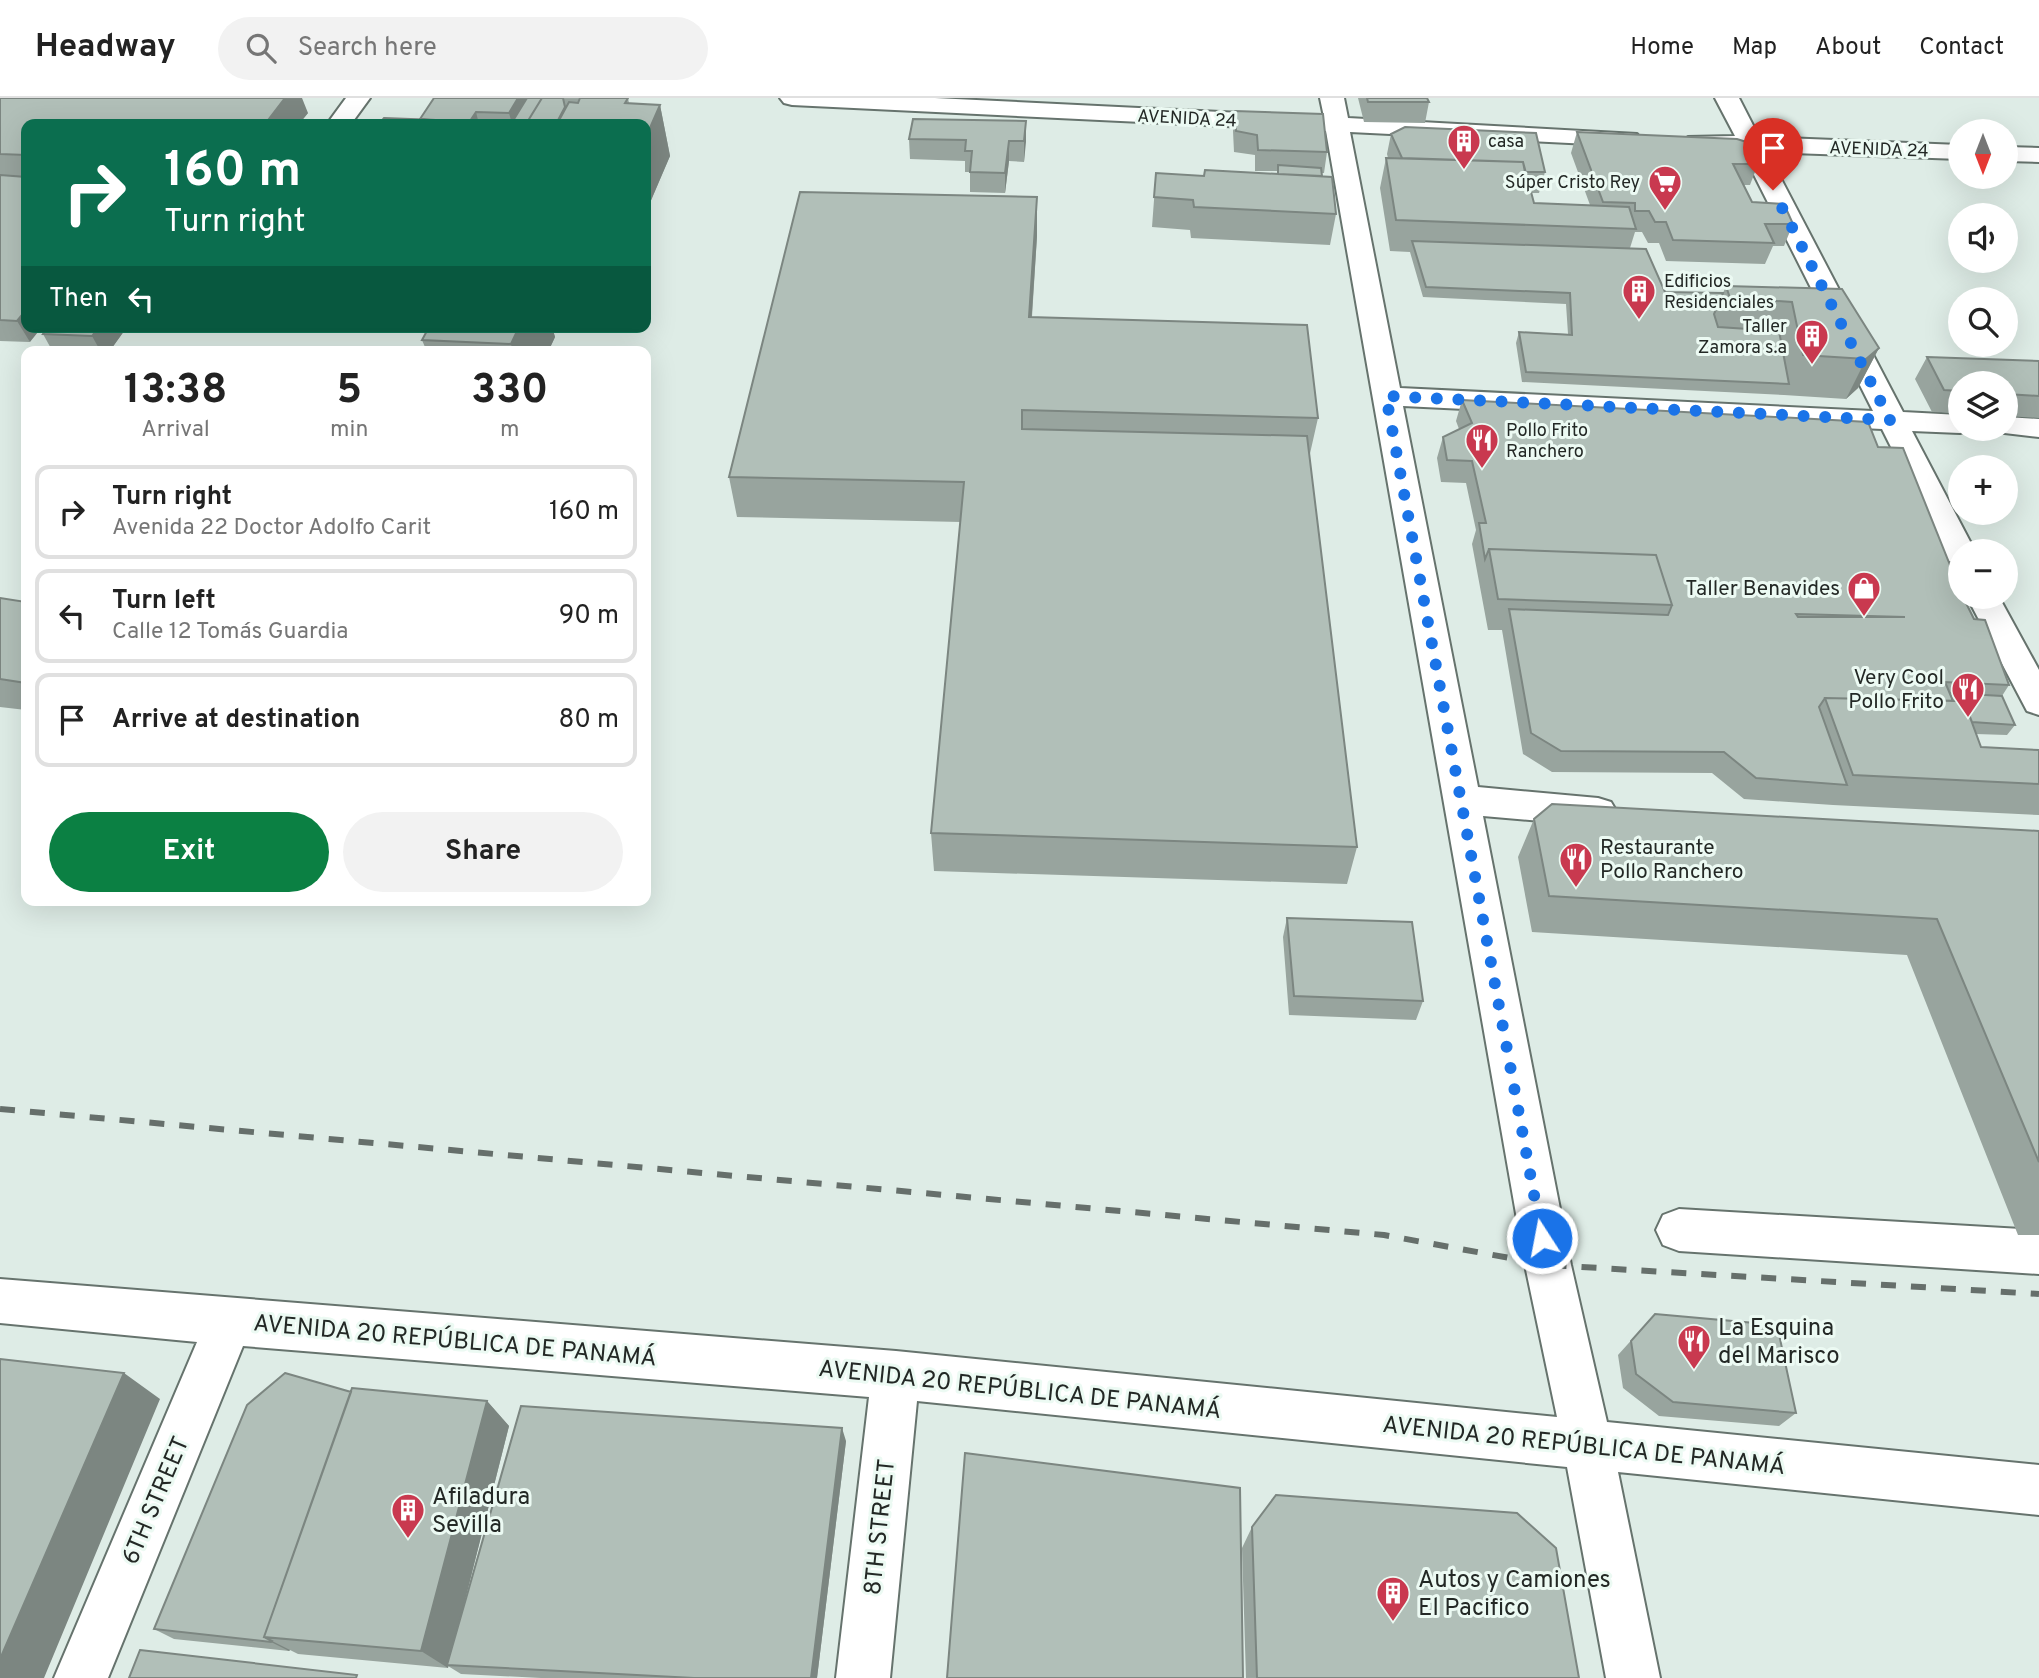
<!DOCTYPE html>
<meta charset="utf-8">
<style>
body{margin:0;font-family:Overpass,sans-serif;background:#f2f2f2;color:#222;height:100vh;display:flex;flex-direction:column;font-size:26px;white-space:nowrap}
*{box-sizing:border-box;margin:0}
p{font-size:23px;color:#767676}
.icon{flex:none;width:38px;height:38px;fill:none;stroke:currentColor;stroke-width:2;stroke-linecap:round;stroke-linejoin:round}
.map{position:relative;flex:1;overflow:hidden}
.sheet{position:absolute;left:21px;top:248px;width:630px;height:560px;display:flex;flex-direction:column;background:#fff;border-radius:14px;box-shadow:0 7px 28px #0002}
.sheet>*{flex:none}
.guide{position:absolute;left:21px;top:21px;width:630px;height:214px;border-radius:14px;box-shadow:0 7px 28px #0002;background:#0b6e4f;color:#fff;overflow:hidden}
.needle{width:46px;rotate:180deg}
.controls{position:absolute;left:1948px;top:21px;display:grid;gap:14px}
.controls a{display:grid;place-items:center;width:70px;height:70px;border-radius:50%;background:#fff;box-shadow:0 7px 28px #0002;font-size:35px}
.pin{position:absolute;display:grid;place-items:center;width:60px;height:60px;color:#fff;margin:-72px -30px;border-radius:50% 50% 50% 0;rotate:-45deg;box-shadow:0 0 7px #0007}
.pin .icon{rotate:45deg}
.me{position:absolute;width:77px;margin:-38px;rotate:349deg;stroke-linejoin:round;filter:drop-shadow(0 0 5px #0008)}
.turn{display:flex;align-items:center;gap:24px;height:147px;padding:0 28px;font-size:32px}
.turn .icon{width:91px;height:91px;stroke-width:2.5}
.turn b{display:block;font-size:49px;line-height:60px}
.then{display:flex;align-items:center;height:66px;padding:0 28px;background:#0003;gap:14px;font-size:26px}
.eta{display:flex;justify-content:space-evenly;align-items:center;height:119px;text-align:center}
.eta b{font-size:42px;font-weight:700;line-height:49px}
.button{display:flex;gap:14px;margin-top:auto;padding:14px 28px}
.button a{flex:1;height:80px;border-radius:42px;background:#0b8043;color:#fff;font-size:28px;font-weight:700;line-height:80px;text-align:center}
.button a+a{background:#f2f2f2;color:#222}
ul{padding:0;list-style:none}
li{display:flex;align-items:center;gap:21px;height:94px;margin:0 14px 10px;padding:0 14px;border:4px solid #e0e0e0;border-radius:14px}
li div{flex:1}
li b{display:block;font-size:26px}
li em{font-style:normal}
header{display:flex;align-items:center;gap:42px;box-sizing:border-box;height:98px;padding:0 35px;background:#fff;border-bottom:2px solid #e0e0e0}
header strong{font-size:33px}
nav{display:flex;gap:38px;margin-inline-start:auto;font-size:24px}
.search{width:490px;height:63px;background:#f2f2f2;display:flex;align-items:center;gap:18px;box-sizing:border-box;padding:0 24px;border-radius:38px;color:#767676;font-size:26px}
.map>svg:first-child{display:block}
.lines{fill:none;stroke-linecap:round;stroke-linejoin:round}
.minor-casing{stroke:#66736d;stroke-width:4}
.minor{fill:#fff;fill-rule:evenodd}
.rail{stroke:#666f6b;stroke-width:6;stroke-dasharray:15 15;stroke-linecap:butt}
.wall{fill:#98a49e}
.shaded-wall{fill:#7c8681}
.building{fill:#b1bfb8;stroke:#7c8681;stroke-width:2;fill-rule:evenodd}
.route{stroke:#1a73e8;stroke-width:12;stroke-dasharray:0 21.6}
.labels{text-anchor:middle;stroke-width:6;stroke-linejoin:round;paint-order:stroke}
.far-street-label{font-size:18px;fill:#232825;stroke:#ecfaf3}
.far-poi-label{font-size:18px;fill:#232825;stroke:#ecfaf3;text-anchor:start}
.poi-label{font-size:21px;fill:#232825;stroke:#ecfaf3;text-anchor:end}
.near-poi-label{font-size:24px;fill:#232825;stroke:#ecfaf3;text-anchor:start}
.near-street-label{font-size:24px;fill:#232825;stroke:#ecfaf3}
</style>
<header>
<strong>Headway</strong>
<div class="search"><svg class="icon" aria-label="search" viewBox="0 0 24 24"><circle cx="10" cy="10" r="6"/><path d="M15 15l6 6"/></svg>Search here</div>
<nav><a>Home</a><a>Map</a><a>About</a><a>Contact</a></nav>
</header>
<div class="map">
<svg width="2039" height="1580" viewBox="0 0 2039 1580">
<rect width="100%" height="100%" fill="#deece6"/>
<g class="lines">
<defs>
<path id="minor" d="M346,0h24l-19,26h-24z
M780,0h155l389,19 -4,-19h24l4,20 289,16 4,5 -4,5 -8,2 -279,-14 50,256 473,23 -131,-260 -54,-4 -4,-5 4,-5 47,-1 -20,-38h24l20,39 201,8v14l-193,-7 136,260 57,3v14h12l-12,4 -48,-2 63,120h-15v13l-11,-3 -5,-8 -62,-124 -479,-23 75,381 120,11 13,4 6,10 -6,10 -13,4 -115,-10 88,449 36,157 432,43v50l-421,-43 42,206h-54l-39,-211 -650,-66 -27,277h-54l33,-281 -626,-51 -135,332h-54l143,-336 -197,-19v-44l896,72 661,66 -32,-152 -199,-1134 -534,-26 -8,-2z
M2006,49l33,1v14l-33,-1z
M2006,319l33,2v18l-43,-5 -3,-3h13z
M1967,499h32l40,73v45l-12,-4z
M1679,1111l360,21v44l-360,-23 -16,-6 -7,-15 7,-15z"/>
</defs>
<use href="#minor" class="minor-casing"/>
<use href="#minor" class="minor"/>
<path class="rail" d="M0,1011l1384,126 164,30 491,29"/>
</g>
<path class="wall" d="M0,0l308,15 -9,11h-273v203l4,15 -30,-1z
M434,0h194l1,5 31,2 10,51 -24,56v-88h-267l5,-6 36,1z
M1358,0h69l2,4 -4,21 -61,-1z
M1235,13l92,41 -3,21h-2v3l14,38 -6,31 -139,-7 -1,-8 -38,-3 4,-54 48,3 73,-2v-3h-22v-16l-21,-3 -1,-21z
M1026,23l-2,41 -15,-1 -4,32 -35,-1v-20h-5v-11l-55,-2 -1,-20z
M1577,34l181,32 -8,21h-6l8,17 41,22 -9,22h-11l-8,18 -99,-3 -7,-18h-11l-6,-11h-7l-5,16 35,44 58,1 3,-7 116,3 37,59 -21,40 -12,11 -62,-4 -262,-13 -6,-39 3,-11 49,2 -2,-30 -143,-7 -13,-45 -20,-1 -10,-63 6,-30h2l-1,-4 4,-20 154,38 -6,21h-8l3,10 56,2 -19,-52z
M1037,138l-5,81 286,101 -9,40 48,389 -10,37 -413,-13 -3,-38 30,-311 -224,-5 -8,-40z
M127,229l-18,25h-56l-10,-18z
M419,229h133l3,10 -7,15h-121l-5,-12 7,-12z
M1927,259l112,4v57l-33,-2v-33h-46v30l-28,-1 -17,-33z
M1462,302l416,47 78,134 18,38 35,66 -7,11 13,29 -8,10 -31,-1 5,13 58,3v65l-206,-10 -89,-6 -32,-26 -160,-1 -29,-18 -21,-124h-14l-16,-86 4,-14 -10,-47 -25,-1 -4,-24 6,-21 16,-8 -3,-8z
M0,500l26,4v108l-26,-3z
M1534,721l505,12v404h-21l-111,-280 -375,-23 -14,-75z
M1287,820l136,83 -7,19 -127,-5 -6,-78z
M1655,1216l141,99 -17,13 -120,-10 -36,-28 -5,-33z
M351,1294l136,9 22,25 -53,209 390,-194 -29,237h-276l-80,-4 -13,-8v2l-150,-14 -8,-4 -1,1 -115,-12 -20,-10z
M1252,1429l327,151h-333l-4,-130z"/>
<path class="shaded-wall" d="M285,0h17l6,15 -9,11h-34z
M518,0h18l-24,26 -3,-11z
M660,7l10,51 -24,56v-75z
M476,14l3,12h-11z
M1026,23v21l-2,20v-21z
M1009,43v20l-4,32v-20z
M1037,99v39l-8,121v-40z
M26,212v17h16l-12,15 -13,-21z
M99,229h28l-18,25h-8l-9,-16z
M519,229h33l3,10 -7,15h-35l-2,-8z
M1879,250l-21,40 -12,11 20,-40z
M124,1275l36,26 -116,279h-44v-19z
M487,1303l22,25 -61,242 -27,-17z
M842,1330l4,13 -29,237h-6z
M272,1543l18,9 -1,1 -18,-9z"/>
<path class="building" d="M0,0h285l-20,26h-239v31l-26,-1z
M434,0h84l-9,15 -33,-1 -8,12h-32l-1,-4 -15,-1z
M527,0h15l-16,26h-15z
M542,0h21l2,9 -9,17h-30z
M580,0h48l-3,5 35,2 -14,32v-13h-89l12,-22 9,1z
M1367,0h60l2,4h-61z
M1235,13l88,3 4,38 -69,-2 -1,-15 -21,-4z
M384,20l51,2 -3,4h-53z
M913,21l113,2 -2,20h-15l-4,32 -35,-1 2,-21h-7l1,-11 -57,-1z
M1405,29l131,6 9,39h-20l-2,-10 -121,-4 -11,-24z
M1577,34l160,7 13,4 8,21h-25l19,38 32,2 9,20h-28l9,19 -101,-3 -7,-18h-11l-6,-11h-14v-8l-32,-1z
M1386,60l137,4 11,41 95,4 7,22 -240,-9z
M1278,67l43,3 1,8 -44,-2z
M1205,72l127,7 4,37 -142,-7 -1,-7 -39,-3 2,-24 48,3z
M0,77l26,2v133l-9,11 -17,-1z
M800,94l237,5 -8,120 278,8 11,93 -296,-8v19l285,7 50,411 -426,-14 33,-351 -235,-5z
M1412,143l234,8 19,43 58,1 -5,14h-1l-3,7 4,13 61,4 10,53 -263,-12 -7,-40 53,3 -2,-42 -144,-6z
M1726,188l116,3 37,59 -13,11 -63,-4 -11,-53 -62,-4z
M48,229h51l-7,9 -49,-2z
M429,229h90l-8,17 -89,-4z
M1927,259l112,4v35l-33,-2v-11h-46v8l-16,-1z
M1462,302l406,22 10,25 25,1 57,142v7h3l11,22 11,1 24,65 -64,-3 8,19 -128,-3 -6,9 28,78 -91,-7 -32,-26 -163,-1 -30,-18 -22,-124 159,6 4,-10 -16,-50 -167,-6 -4,10 -6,-36h7l-14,-62 -25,-1 -4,-23 29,-14zM1796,516l109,3h-107z
M1489,451l167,6 16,50 -174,-6z
M0,500l26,4v81l-26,-4z
M1950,595l52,3 13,29 -43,-3 -8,-21h-11z
M1825,600l139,3 17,46 58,3v34l-186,-9z
M1552,706l487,27v331l-102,-243 -388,-23 -15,-77z
M1287,820l125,4 11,79 -129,-5z
M1655,1216l122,11 19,88 -123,-11 -37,-28 -5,-33z
M0,1261l124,14 -124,286z
M285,1275l66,19 -87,245 8,4 -1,1 -117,-13 93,-224z
M352,1290l135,13 -66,250 -157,-14z
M521,1308l321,22 -31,250h-117l-247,-13z
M965,1355l275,35 3,190h-296z
M1276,1397l241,18 39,35 23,130h-322l-5,-151z
M140,1552l217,25 -1,3h-227z"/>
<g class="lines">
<path class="route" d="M1542,1140l-156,-842 504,24 -117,-230"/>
</g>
<defs>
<symbol id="building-pin" viewBox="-11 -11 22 30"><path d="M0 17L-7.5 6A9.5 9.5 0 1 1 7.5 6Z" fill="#c9394f" stroke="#ecfaf3"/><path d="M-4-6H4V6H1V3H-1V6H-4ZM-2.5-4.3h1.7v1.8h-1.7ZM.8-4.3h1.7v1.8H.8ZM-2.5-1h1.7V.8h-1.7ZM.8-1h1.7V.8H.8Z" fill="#fff"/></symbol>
<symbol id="supermarket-pin" viewBox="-11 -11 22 30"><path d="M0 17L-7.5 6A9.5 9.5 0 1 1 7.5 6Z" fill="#c9394f" stroke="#ecfaf3"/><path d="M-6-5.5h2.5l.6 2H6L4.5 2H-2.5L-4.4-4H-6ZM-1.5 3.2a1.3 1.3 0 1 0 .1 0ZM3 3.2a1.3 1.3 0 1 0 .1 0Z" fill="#fff"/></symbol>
<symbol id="restaurant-pin" viewBox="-11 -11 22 30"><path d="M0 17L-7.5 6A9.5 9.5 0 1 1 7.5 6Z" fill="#c9394f" stroke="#ecfaf3"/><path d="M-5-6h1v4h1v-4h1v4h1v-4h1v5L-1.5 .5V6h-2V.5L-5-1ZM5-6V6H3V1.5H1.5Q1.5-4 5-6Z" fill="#fff"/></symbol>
<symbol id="shop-pin" viewBox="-11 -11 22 30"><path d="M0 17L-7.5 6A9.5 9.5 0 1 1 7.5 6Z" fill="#c9394f" stroke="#ecfaf3"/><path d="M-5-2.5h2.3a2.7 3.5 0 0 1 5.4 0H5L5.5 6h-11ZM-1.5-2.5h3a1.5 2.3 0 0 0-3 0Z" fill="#fff"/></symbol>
</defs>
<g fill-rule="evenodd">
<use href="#building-pin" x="1445" y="24" width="38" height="52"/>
<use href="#supermarket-pin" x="1646" y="65" width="38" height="52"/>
<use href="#building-pin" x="1620" y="174" width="38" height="52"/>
<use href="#building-pin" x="1793" y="219" width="38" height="52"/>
<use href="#restaurant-pin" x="1463" y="323" width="38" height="52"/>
<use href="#shop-pin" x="1845" y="471" width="38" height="52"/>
<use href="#restaurant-pin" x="1949" y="572" width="38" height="52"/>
<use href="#restaurant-pin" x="1557" y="742" width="38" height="52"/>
<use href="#restaurant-pin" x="1675" y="1224" width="38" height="52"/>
<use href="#building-pin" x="389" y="1393" width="38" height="52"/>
<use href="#building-pin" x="1374" y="1476" width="38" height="52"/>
</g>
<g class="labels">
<g class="far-street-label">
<text transform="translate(1187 20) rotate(3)" y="6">AVENIDA 24</text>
<text transform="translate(1879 51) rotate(2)" y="6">AVENIDA 24</text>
</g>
<g class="far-poi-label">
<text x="1488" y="49">casa</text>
<text x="1640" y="90" text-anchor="end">Súper Cristo Rey</text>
<text x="1664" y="189">Edificios<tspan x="1664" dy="21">Residenciales</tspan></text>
<text x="1787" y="234" text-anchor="end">Taller<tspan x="1787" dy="21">Zamora s.a</tspan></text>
<text x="1506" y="338">Pollo Frito<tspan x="1506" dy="21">Ranchero</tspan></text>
</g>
<g class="poi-label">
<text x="1840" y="497">Taller Benavides</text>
<text x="1944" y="586">Very Cool<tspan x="1944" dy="24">Pollo Frito</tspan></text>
<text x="1600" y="756" text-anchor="start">Restaurante<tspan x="1600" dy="24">Pollo Ranchero</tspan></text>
</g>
<g class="near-poi-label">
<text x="1718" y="1237">La Esquina<tspan x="1718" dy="28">del Marisco</tspan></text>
<text x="432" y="1406">Afiladura<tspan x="432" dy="28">Sevilla</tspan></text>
<text x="1418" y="1489">Autos y Camiones<tspan x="1418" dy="28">El Pacifico</tspan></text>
</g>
<g class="near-street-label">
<text transform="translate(455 1242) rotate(5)" y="8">AVENIDA 20 REPÚBLICA DE PANAMÁ</text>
<text transform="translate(1020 1291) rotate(6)" y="8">AVENIDA 20 REPÚBLICA DE PANAMÁ</text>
<text transform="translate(1584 1347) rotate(6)" y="8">AVENIDA 20 REPÚBLICA DE PANAMÁ</text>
<text transform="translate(155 1402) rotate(-67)" y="8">6TH STREET</text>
<text transform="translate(879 1429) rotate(-84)" y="8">8TH STREET</text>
</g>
</g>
</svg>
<div class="controls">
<a><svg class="needle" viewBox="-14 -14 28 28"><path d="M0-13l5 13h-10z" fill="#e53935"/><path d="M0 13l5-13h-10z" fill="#767676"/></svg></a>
<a><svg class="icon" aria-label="sound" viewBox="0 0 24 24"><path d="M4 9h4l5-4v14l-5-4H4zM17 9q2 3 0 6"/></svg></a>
<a><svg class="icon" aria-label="search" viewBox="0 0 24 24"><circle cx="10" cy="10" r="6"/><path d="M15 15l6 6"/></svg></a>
<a><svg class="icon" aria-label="layers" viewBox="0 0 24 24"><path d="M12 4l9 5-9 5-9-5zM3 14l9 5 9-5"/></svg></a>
<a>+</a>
<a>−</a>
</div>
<div class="pin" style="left:1773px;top:92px;background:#d93025"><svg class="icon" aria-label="arrive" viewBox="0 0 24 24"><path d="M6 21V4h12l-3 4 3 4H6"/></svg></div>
<svg class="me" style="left:1542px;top:1140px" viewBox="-20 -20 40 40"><circle r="17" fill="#1a73e8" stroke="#fff" stroke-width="3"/><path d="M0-11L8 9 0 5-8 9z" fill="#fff"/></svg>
<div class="guide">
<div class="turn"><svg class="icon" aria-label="right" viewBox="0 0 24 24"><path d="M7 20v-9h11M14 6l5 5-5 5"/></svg><div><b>160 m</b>Turn right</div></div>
<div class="then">Then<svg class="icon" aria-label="left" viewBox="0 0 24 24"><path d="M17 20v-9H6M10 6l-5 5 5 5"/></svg></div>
</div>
<section class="sheet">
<div class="eta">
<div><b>13:38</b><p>Arrival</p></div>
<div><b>5</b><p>min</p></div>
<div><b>330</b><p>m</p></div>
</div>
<ul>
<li><svg class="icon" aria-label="right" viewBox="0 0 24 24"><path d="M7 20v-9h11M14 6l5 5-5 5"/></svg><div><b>Turn right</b><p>Avenida 22 Doctor Adolfo Carit</p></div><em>160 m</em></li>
<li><svg class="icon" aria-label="left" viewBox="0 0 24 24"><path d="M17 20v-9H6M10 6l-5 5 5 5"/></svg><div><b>Turn left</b><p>Calle 12 Tomás Guardia</p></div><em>90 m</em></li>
<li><svg class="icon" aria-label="arrive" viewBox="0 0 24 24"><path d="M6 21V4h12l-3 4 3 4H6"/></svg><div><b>Arrive at destination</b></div><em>80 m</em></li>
</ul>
<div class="button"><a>Exit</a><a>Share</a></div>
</section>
</div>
